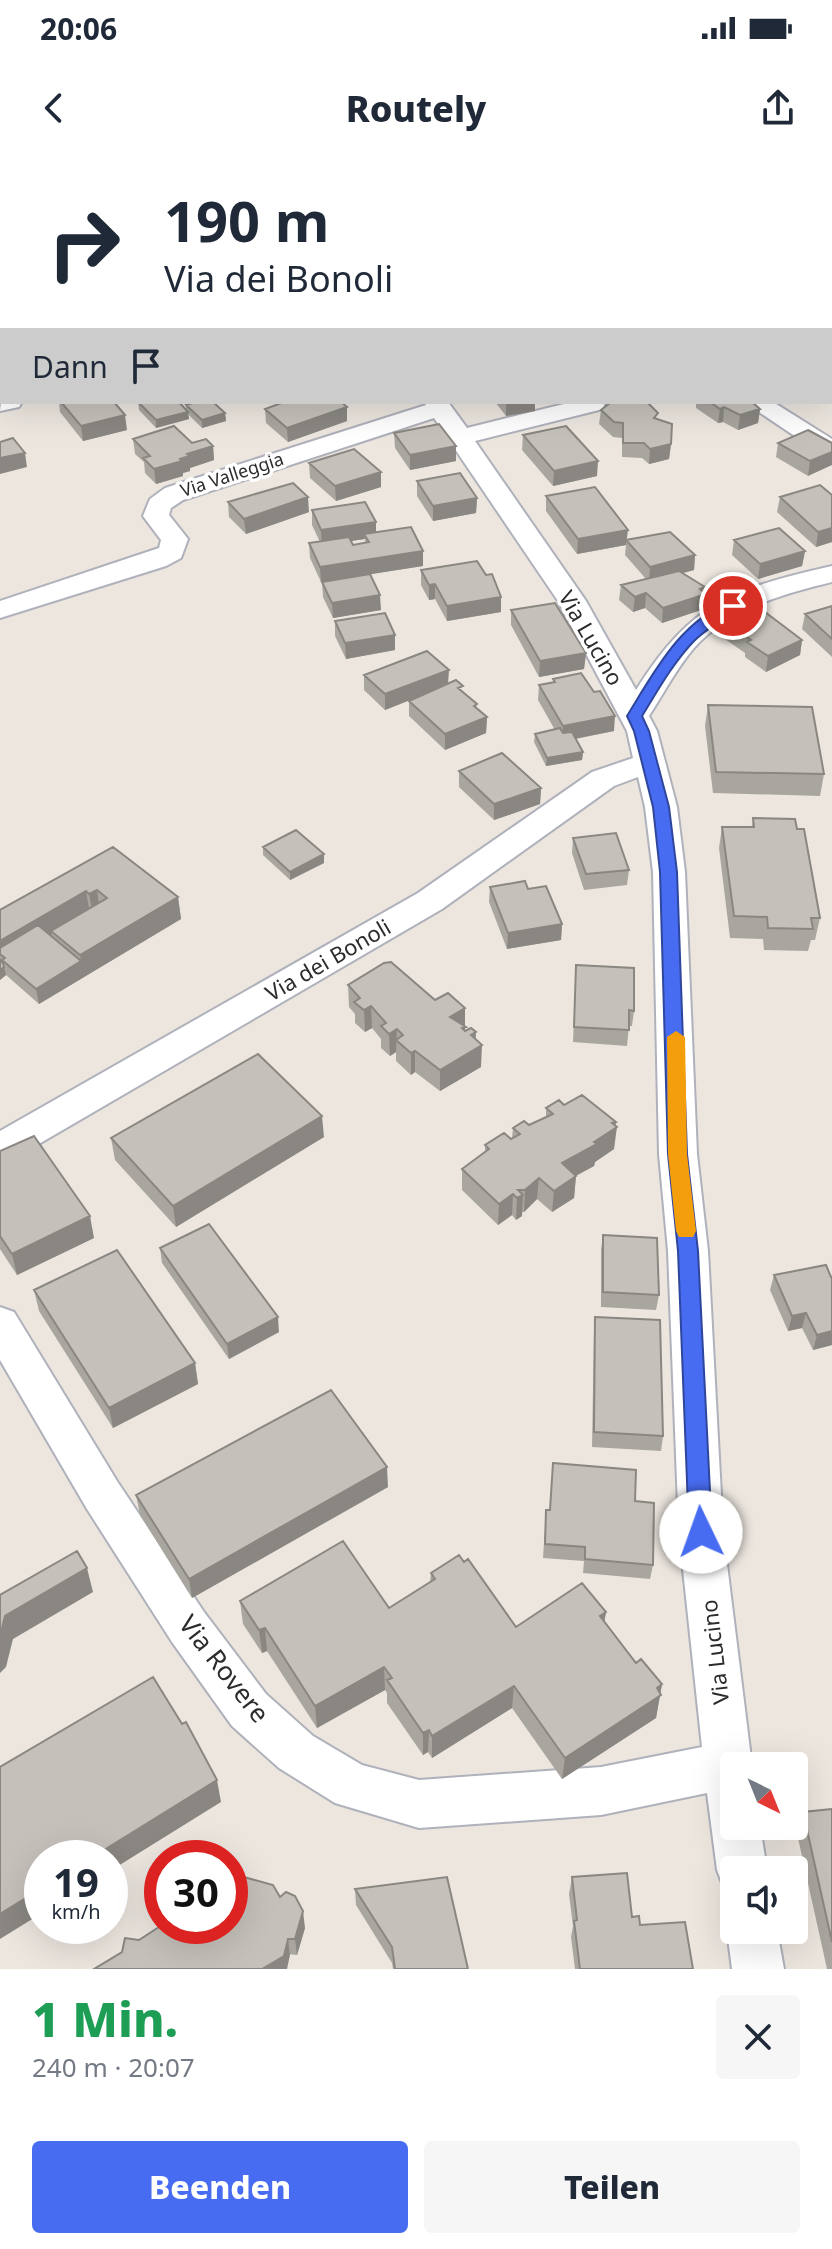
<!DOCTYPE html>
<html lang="de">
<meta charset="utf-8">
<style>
body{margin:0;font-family:"Noto Sans",sans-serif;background:#f6f6f7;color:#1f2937;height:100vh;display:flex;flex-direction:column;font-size:30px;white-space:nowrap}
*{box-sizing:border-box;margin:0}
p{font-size:26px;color:#747a83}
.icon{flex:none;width:44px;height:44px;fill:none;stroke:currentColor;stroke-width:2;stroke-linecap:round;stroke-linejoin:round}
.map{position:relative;height:1809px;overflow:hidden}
.drawer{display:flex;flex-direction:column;background:#fff;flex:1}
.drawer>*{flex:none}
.guide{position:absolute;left:0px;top:0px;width:832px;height:244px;box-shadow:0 8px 32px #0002;background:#fff;color:#1f2937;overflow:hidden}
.needle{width:52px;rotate:137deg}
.tools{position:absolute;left:720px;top:1592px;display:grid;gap:16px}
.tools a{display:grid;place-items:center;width:88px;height:88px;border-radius:8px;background:#fff;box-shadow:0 8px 32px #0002;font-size:40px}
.speed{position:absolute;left:24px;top:1680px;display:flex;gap:16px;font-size:40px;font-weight:700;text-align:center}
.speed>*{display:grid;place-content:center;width:104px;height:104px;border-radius:50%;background:#fff;box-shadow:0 8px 32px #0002;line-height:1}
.speed small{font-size:20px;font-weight:400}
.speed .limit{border:12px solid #d22;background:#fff;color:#111}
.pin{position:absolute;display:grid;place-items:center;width:68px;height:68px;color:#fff;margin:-34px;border:4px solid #fff;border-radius:50%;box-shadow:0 2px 8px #0007}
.me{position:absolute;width:88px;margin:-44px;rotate:357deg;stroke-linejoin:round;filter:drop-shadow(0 0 6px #0008)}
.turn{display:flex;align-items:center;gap:28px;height:168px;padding:0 32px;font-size:36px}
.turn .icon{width:104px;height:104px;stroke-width:2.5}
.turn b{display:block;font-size:56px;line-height:68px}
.then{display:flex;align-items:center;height:76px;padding:0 32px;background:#0003;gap:16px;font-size:30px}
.round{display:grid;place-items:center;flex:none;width:84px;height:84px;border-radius:8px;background:#f6f6f7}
.overview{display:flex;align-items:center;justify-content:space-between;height:136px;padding:0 32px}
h1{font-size:48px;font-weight:800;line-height:60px;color:#1e9e55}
.action{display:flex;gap:16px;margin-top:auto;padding:16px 32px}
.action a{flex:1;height:92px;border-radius:8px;background:#486cf1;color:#fff;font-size:32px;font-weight:800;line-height:92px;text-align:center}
.action a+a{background:#f6f6f7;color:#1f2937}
.status{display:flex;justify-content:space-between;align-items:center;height:56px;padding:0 40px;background:#fff;direction:ltr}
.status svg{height:22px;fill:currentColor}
header{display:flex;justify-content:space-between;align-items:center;height:104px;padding:0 32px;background:#fff;font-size:36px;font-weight:800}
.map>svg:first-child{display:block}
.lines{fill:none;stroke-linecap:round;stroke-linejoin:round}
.street-casing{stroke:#afb1bb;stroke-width:4}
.street{fill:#fff;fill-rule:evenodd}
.wall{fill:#a9a6a0;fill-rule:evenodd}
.shaded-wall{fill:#8a8782}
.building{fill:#c5c1ba;stroke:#8a8782;stroke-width:2}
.route{fill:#486cf1;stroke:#2f469d;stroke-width:2}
.slow{fill:#f59e0b}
.labels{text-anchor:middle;stroke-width:7;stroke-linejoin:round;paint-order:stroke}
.far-street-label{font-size:18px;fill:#2c2c2c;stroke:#fff}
.street-label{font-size:22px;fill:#2c2c2c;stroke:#fff}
.near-street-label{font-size:26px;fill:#2c2c2c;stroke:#fff}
</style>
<div class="status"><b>20:06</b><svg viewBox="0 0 49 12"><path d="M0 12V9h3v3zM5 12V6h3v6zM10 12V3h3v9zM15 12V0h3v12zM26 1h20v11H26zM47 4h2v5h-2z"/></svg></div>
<header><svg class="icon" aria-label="back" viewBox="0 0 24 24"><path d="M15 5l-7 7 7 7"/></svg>Routely<svg class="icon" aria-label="share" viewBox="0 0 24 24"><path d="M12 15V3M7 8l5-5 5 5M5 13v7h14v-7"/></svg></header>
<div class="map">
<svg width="832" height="1809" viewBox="0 0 832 1809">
<rect width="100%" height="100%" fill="#ece6df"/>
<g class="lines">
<defs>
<path id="street" d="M257,0h20l1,2h-20z
M830,53h2v12h-2z
M2,144v14l-2,1v-14z
M2,236v6h20l-3,5 -19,4z
M424,242h24l19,26 105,-26h33l-2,7 -128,32 111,160 50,89c56,-89 97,-101 196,-124v16c-49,12 -104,27 -138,66 -18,21 -30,45 -45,68l8,15 20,76 8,65 12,282 11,97 15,281 29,234h-18v60h26l7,44h-33v22l-10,-4 -7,-18 -10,-77 -106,22 -182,13 -84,-25 -56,-35 -47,-42 -60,-84 -85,-133 -87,-149v-53l14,5 103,169 87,131 62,82 47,42 49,29 57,15 182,-13 101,-20 -23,-215 -11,-281 -9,-97 -6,-282 -8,-65 -7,-30 -24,9 -172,123 -429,250 -13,4v-32l418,-238 174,-121 41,-14 -6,-27 -69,-130 -124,-183 -251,82 -12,8 -2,7 19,24 -7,19 -15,8 -166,52v-17l159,-53 2,-8 -18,-24 7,-17 15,-11 261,-83z
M744,242h29l59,37v19l-9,-3z
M734,1752v18h43l7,39h-52l-5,-39z"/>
</defs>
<use href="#street" class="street-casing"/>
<use href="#street" class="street"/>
</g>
<path class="wall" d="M788,0h44v44h-2v-42h-43z
M830,103h2v69l-2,-1z
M2,190v42l-2,-1v-40z
M59,242h55l13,28 -44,11 -23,-29z
M138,242l48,8v-5l39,8 1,8 -24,7 -14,-14 1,5 -33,9 -17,-18z
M495,242h40v9l-29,5z
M696,242h56l8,7 -2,14 -20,7 -15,-8 -5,1 -22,-15z
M347,247v14l-59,21 -22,-19 -1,-14z
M601,250l57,9 13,25 -2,15 -20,5 -7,-6 -20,-1v-19l-9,-1 -14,-13z
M394,273l62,28 -46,9 -15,-22z
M523,275l74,41 -44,10 -31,-36z
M133,279l80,7 1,14 -24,8v3l-7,2v3l-27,8 -11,-11 -1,-11 -9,-8z
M778,283h54l-24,33 -32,-19z
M309,303l72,9v15l-45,14 -26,-23z
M417,321l60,17 -1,15 -43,8 -16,-25z
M832,335v47l-16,5 -39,-35 3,-15z
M546,336l81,44 68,15 -1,15 -11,3 21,20v16l-42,14 -17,-15 -12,4 -14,-12 2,-15 25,-6 -21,-24 1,-10 -49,9 -31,-43z
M228,342l81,10 -63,22 -17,-17z
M312,350l64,22 47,34 -53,8 11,36 -48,8 -10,-21 -1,-15h-1l-11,-24 -1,-15 11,-1 -8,-17zM365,379v4l-12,2 -2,-4z
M734,380l71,11 -3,15 -44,13 -26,-24z
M421,410l65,5 15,22v15l-54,9 -12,-22 -6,1 -8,-15z
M832,446v51l-30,-28 3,-15z
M511,450l75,43 -2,16 -45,8 -28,-52z
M335,461l60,29 -49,9 -11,-23z
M724,462l78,18 -2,15 -34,17 -21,-15v-4l-23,-16z
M364,515l84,8 15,9 14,12 -1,4 11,9 -1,16 -41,17 -36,-34v-15l3,-2 -27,11 -21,-20z
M553,519l61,52 -38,8 7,13 -1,8 -36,6 -12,-24 1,-8 20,-4 -17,-30 1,-15 14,-3z
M708,545l116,69 -4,22 -107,-3 -8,-67z
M459,611l82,17 -1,16 -46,16 -35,-33z
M753,658l44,11 23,89 -5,22h-4l-3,11 -44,-1 -1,-11 -33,-1 -11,-90 3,-21h30z
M573,678l56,32 -2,15 -43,5 -12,-37z
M113,687l65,50 3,22 -142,85 -33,-29 -6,5v-70z
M263,687l61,7v9l-34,17 -27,-25z
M490,727l38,2 34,35 -1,16 -54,9 -18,-47z
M576,805l58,46 -2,15h-3l-2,20 -54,-4z
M348,825l117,41v5l11,1 -1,7 6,28 -41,24 -25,-19 -4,3 -15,-14v-9l-6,4 -9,-8v-9l-9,-11 -7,4 -10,-9v-9l-6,-7z
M564,945l51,21 -1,23 -19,13 -1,4 -18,10 -2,22 -22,14 -15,-13 -13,13h-2v4l-6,4 -4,-5 -14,10 -36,-35v-21l23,-17v-7l26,-6 1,-1 1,-10 16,-3 17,-8v-9z
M324,977l-148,90 -61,-67 -4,-22z
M0,991l94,87 -77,37 -17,-26z
M603,1075l56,60 -3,15 -55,-3v-57z
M160,1088l119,84 -50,27 -67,-96z
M774,1115l58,2v68l-19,5 -11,-22 -14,3 -18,-41z
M34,1130l161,73 3,21 -85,44 -74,-117z
M595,1157l68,119 -2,15 -69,-4 2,-116z
M388,1327l-196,111 -52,-83 -4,-20z
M635,1341l18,64 -3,14 -67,-6 1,-12 -41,-3 3,-48z
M431,1413l85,54 90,-15 -2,10 32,41 26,21 -6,34 -94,61 -50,-71 -80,50 -4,-6 -5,3 -36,-52v-10l-2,-3 -68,38 -50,-77 -5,2 -19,-29 -3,-23 149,7 41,-26z
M832,1649v160h-5l-31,-140 7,-17z
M572,1717l60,40 61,52h-118l-4,-32 2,-11 -4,-32z
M355,1729l113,80h-75l-1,-6 -36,-58z
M280,1737l25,31 -8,27 -158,-15z"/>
<path class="shaded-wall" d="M506,242h29v9l-29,5z
M347,247v14l-59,21 -1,-14z
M724,247l-1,15 -5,1 2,-14z
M760,249l-2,14 -20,7 2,-15z
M188,252l1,7 -33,9v-8z
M225,253l1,8 -24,7v-8z
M125,255l2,15 -44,11 -2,-15z
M671,284l-2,15 -20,5 1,-15z
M213,286l1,14 -24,8v3l-7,2v3l-27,8 -2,-15 26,-10 7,-5z
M456,286v15l-46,9v-15z
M832,292v13l-24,11 2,-15z
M25,293l2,14 -27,7v-16z
M598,301l-1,15 -44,10 1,-15z
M381,312v15l-45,14 -1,-15z
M308,337l1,15 -63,22 -2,-15z
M477,338l-1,15 -43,8v-15z
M376,362v15l-12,-3 1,5 -43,6 -1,-15z
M832,368v14l-16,5 2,-15z
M628,370l-2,15 -49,9 1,-15z
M423,391v15l-102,16 -1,-15z
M805,391l-3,15 -44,13 2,-15z
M695,395l-1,15 -45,12 1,-15z
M435,424v15l-6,1v-15z
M705,427l-1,22 -42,14 1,-15z
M646,433l-1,15 -12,4 2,-15z
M380,435l1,15 -48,8 -1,-15z
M501,437v15l-54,9v-15z
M395,475v15l-49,9 -1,-16z
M802,480l-2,15 -34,17 2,-16z
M586,493l-2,16 -45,8 1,-16z
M449,510l-1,15 -63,25v-16z
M615,556l-1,15 -52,10 1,-15z
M487,557l-1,16 -41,17v-16z
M583,592l-1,8 -36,6 1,-8z
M541,628l-1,16 -46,16v-16z
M324,694v9l-34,17v-8z
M97,730l3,22 -7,4 -4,-22z
M86,731l4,22 -39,18 1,4 -46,27 -1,-4 -5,-4v-13z
M178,737l3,22 -142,85 -3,-15 45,-28 -1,-6z
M562,764l-1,16 -54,9 1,-16z
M4,807l2,8 -6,5v-10z
M371,846l1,22 -7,4 -1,-22z
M465,848v41l-15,-32z
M397,869l-1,23 -6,4 -1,-22z
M476,872l-1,17 7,-4 -1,22 -41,24v-21l31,-35z
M415,891v21l-4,3v-22z
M322,956l2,21 -148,90 -3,-21z
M616,962l-1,7 2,-2 -3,22 -19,13 -1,4 -34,18 2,-21 32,-21 18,-19z
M576,1016l-2,22 -22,14 2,-21z
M539,1018l-2,21 -13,13 1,-22z
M513,1034l-1,21 -14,10 1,-21z
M523,1035l-1,21 -6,4 1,-22z
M90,1056l4,22 -77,37 -5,-21z
M806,1153l-4,15 -14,3 4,-15z
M278,1157l1,15 -50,27 -2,-15z
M832,1171v14l-19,5 4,-15z
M195,1203l3,21 -85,44 -4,-20z
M387,1307l1,20 -196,111 -3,-19z
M87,1408l6,24 -80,47 -7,28 -6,6v-37l5,-20z
M606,1452l-4,23 -2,-19z
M265,1468l2,23 -5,2 -3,-23z
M384,1507l1,23 -68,38 -2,-22z
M662,1524l-6,34 -94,61 3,-21z
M514,1526l-2,22 -80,50v-22z
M429,1570l-1,22 -5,3v-22z
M217,1620l4,22 -111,69v-13h-19z
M42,1728v25l-42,26v-25z
M303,1751l2,17 -8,27 -2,-16z
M288,1779l2,16 -3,14h-25z"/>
<path class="building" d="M789,0h43v30h-2v-28h-40z
M0,60h2v25h-2z
M0,95h2v15l-2,-3z
M830,103h2v54l-2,-1z
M2,190v29l-2,-1v-27z
M830,192l2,2v26l-2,1z
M61,242h53l11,13 -44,11z
M138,242h41l9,10 -32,8z
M196,242h17l12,11 -23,7 -16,-15z
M284,242h57l6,5 -60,21 -22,-19z
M611,242h36l11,11 -4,5 18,6 -1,20 -21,5 -6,-6h-21v-20l-9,-1 -13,-12z
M710,242h42l8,7 -20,6 -16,-8 -4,2z
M439,264l17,22 -46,9 -16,-22z
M174,266l18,17 14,-4 7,7 -26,8 2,2 -9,3 2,2 -28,8 -11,-11 7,-2 -17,-17z
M566,266l32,35 -44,10 -31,-36z
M808,270l24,13v9l-22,9 -32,-18z
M13,278l12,15 -25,5v-16z
M354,289l27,23 -46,14 -26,-23z
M460,313l17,25 -44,8 -16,-25z
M293,323l15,14 -64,22 -16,-17z
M820,325l12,10v33l-14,4 -38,-35z
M595,327l33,43 -50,9 -32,-43z
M365,342l11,20 -55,8 -9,-20z
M411,367l12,24 -103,16 -11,-24 40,-6 4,8 16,-3 -5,-8z
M779,368l26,23 -45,13 -26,-24z
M670,372l25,23 -45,12 -24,-27z
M477,401l9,14 6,-1 9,23 -54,9 -12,-22 -6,1 -8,-15z
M679,411l26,16 -5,2 6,5 -43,14 -17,-15 -11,4 -14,-12z
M370,414l10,21 -48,8 -10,-21z
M555,443l31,50 -46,8 -29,-51z
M757,446l45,34 -34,16 -21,-14 4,-2 -27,-18z
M832,446v33l-27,-25z
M385,453l10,22 -50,8 -10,-22z
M427,491l22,19 -64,24 -21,-19z
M581,513l13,19 6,-1 15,25 -52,10 -24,-41 16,-3 -2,-3z
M456,520l7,6 -5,2 19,16 -3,2 13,11 -42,17 -36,-33z
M708,545l104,2 12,67 -108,-2z
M560,568l3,5 9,-1 11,20 -36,6 -12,-24z
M502,593l39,35 -47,16 -35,-33z
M753,658l42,1 2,10h7l16,89h-9l2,11 -45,-1 -1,-11 -33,-1 -12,-89h32z
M296,670l28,24 -34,18 -27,-25z
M616,673l13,37 -43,4 -13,-36z
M113,687l65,50 -98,58 -29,-24 56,-33 -10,-8 -8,4 -3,-3 -86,50v-31z
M525,721l3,8 18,-3 16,38 -54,9 -18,-46z
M38,765l43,36 -45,28 -34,-29 3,-2 -5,-4v-6z
M0,800l3,3 1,4 -4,3z
M391,802l44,38 13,-7 17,15 -15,9 16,10 -4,1 3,3 6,-3 5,4 -5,3 11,10 -42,25 -25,-19 -4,2 -15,-13 7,-5 -6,-6 -8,5 -8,-8 5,-3 -15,-17 -7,4 -10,-8 6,-4 -12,-13 36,-22z
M576,805l58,3v43l-5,-1v20l-55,-3z
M258,894l64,62 -149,90 -62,-68z
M582,935l34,27 -4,1 5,4 -23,15 3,2 -35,19 14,13 -22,15 -15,-13 -14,12h-7l5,5 -6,3 -4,-4 -14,10 -37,-35 27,-20 -4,-4 19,-12 7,6 9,-5 -7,-6 11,-7 5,4 24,-11 -7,-6 13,-8 5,5z
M34,976l56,80 -78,38 -12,-18v-85z
M209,1064l69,93 -51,27 -67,-96z
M603,1075l54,3 2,57 -56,-3z
M117,1090l78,113 -86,45 -75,-118z
M826,1105l5,12h1v54l-15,4 -11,-22 -14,3 -18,-41z
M595,1157l65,3 3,116 -69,-4z
M331,1230l56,77 -198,112 -53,-84z
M553,1303l83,7 -1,31 19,2 -1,62 -68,-6v-12l-40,-3 1,-34h4z
M343,1381l46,67 46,-29 -4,-6 28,-18 5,7 4,-3 48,68 66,-44 24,29 -6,4 36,47 5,-4 21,25 -5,4 4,7 -96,63 -51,-72 -82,50 -3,-6 -6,3 -36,-53 5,-2 -8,-11 -69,39 -50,-78 -6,2 -19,-29z
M77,1391l10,17 -82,48 -5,20v-41z
M153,1517l29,47 4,-2 31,58 -126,78h-49v30l-42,26v-147z
M832,1649v133l-29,-130z
M627,1713l5,44 7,-1 1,9 45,-3 8,47h-113l-6,-48 3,-1 -5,-43z
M240,1716l33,9 7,12 6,-5 9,4 8,15 -8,28h-7l-4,17 -22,13h-168l28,-17 3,-14 14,2 23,-15v1h68v-44z
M447,1717l21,92h-73l-3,-22 -37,-58z"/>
<path class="route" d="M733,442l7,4c-14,13 -32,21 -46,35 -21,22 -36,49 -52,75l7,15 20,76 8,65 10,282 11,97 14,281 -4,7 -7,3 -8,-3 -4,-7 -11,-281 -10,-97 -8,-282 -7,-65 -19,-76 -7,-15c26,-42 55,-99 106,-114z"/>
<path class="slow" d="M676,871l9,6 2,117 9,77 -3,6h-14l-3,-6 -8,-77 -1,-117z"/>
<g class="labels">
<g class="far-street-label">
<text transform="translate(232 315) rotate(-18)" y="6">Via Valleggia</text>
</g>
<g class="street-label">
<text transform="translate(591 478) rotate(60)" y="8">Via Lucino</text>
<text transform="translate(328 800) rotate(-30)" y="8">Via dei Bonoli</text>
<text transform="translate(715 1492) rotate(-97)" y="8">Via Lucino</text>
</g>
<g class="near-street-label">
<text transform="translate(224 1509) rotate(52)" y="9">Via Rovere</text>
</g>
</g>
</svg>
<div class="tools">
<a><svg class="needle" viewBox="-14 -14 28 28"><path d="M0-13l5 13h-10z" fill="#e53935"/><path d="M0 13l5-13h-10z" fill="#747a83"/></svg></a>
<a><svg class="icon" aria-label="sound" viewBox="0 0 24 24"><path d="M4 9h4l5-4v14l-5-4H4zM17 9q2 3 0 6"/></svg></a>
</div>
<div class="speed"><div>19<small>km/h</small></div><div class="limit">30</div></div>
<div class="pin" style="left:733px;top:446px;background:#d93025"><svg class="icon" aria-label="arrive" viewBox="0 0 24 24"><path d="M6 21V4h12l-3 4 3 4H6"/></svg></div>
<svg class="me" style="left:701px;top:1372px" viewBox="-20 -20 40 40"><circle r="19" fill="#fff"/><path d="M0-13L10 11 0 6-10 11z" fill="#486cf1"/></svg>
<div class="guide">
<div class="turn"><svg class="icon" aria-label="right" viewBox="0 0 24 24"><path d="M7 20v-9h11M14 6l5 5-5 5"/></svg><div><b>190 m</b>Via dei Bonoli</div></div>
<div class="then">Dann<svg class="icon" aria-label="arrive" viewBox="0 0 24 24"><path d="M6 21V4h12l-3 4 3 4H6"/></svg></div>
</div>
</div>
<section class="drawer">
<div class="overview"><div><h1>1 Min.</h1><p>240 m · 20:07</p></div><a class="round"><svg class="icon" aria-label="close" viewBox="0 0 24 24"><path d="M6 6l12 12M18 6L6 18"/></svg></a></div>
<div class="action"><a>Beenden</a><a>Teilen</a></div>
</section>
